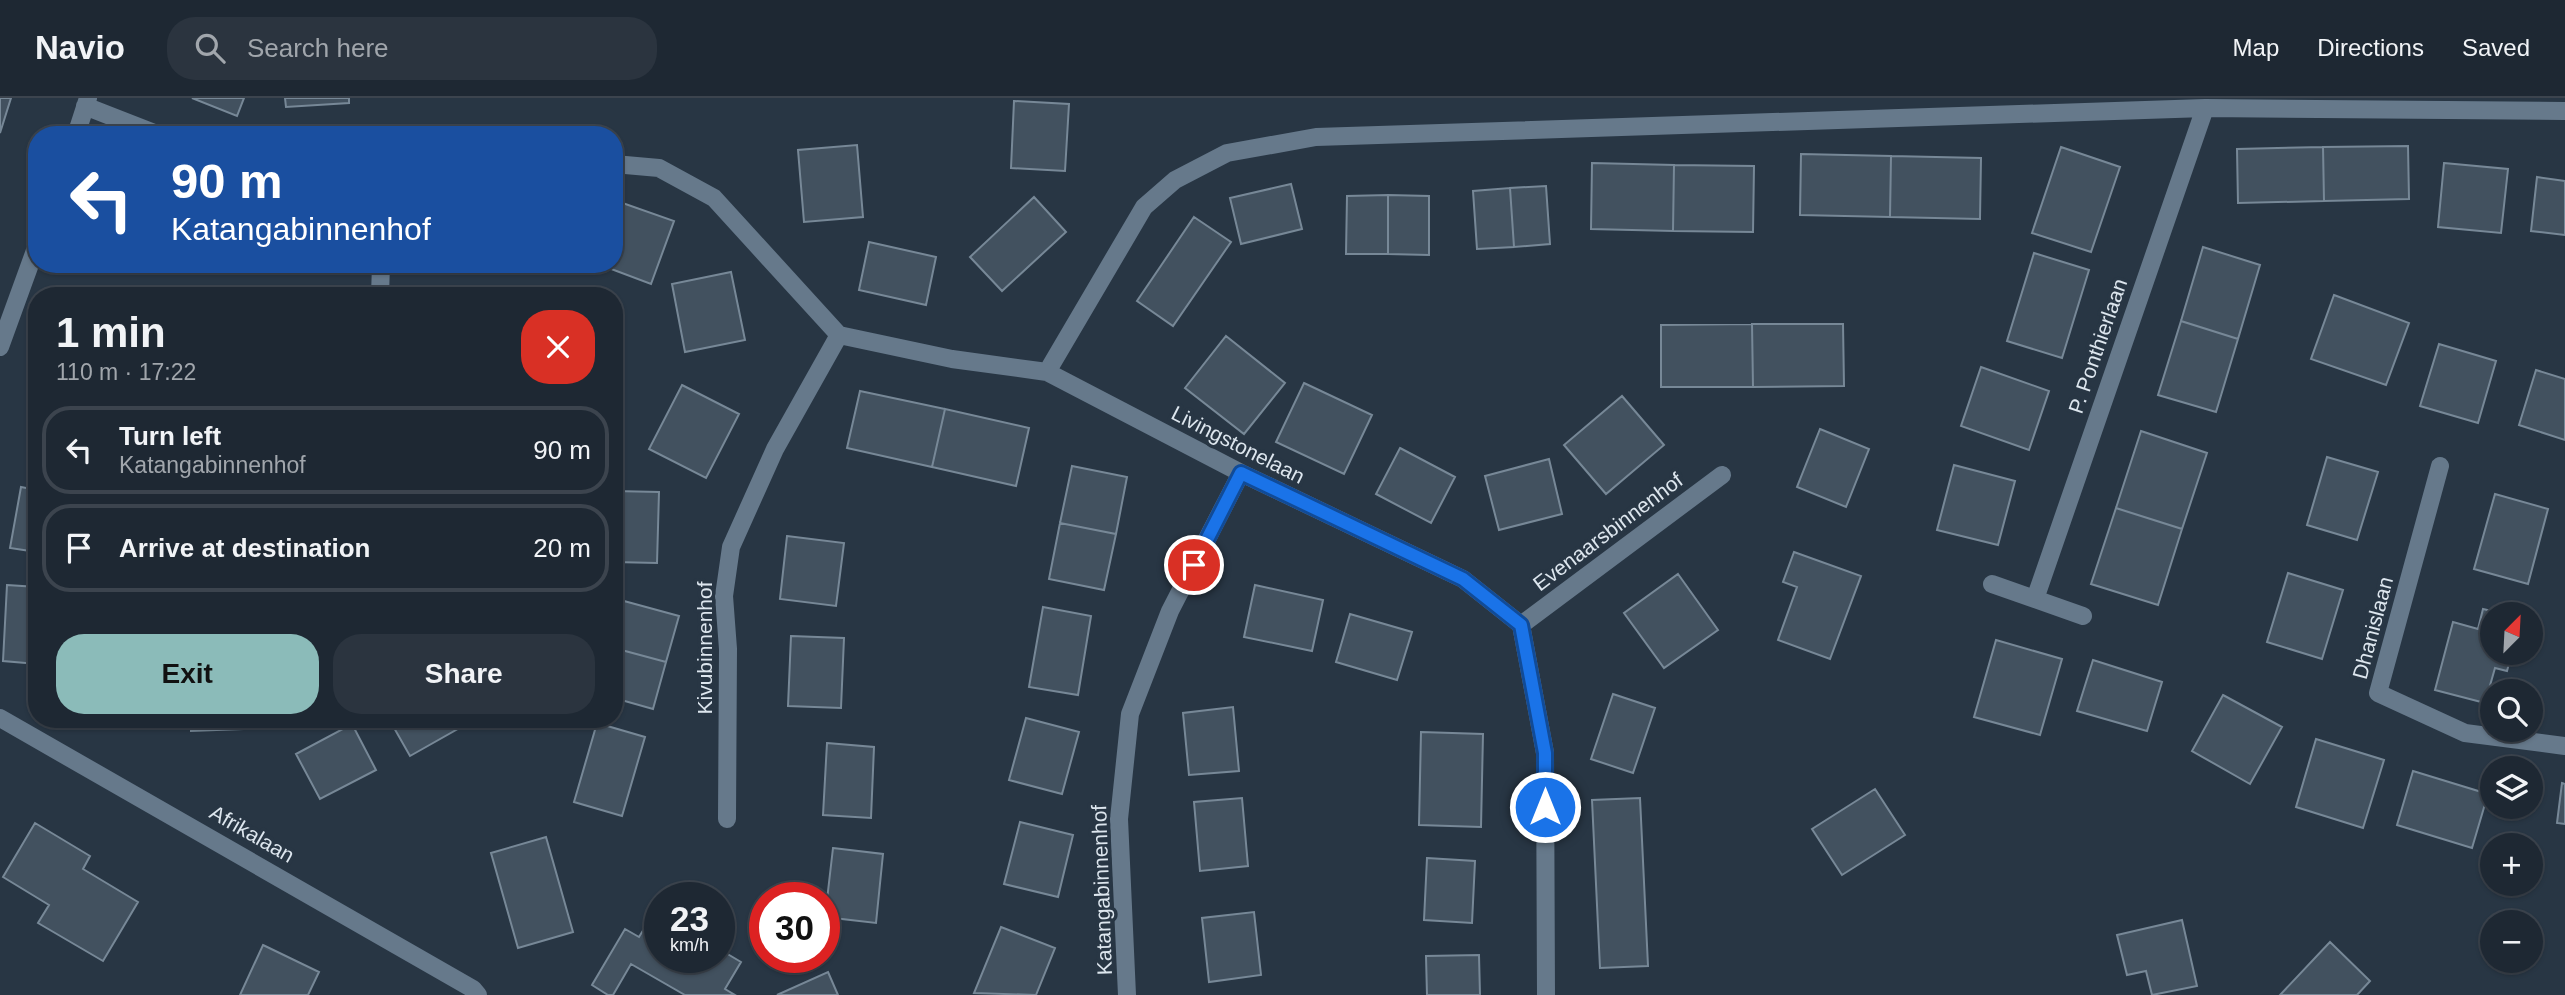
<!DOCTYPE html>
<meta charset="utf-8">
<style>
body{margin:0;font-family:Arial,sans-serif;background:#2b343f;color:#f1f3f6;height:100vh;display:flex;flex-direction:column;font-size:26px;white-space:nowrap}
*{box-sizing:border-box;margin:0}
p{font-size:23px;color:#a1a6ac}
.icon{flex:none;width:38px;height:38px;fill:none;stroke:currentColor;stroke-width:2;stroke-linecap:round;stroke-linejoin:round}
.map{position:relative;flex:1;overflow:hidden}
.drawer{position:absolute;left:28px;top:189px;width:595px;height:441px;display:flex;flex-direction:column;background:#1e2833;border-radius:28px;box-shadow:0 2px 5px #0004,0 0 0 2px #3c444e}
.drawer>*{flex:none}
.guide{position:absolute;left:28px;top:28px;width:595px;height:147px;border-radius:28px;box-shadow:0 2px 5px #0004,0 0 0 2px #3c444e;background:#1a4fa0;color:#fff;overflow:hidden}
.needle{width:46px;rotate:24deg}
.fabs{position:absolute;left:2480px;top:504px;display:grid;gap:14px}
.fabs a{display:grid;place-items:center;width:63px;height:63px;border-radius:50%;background:#1e2833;box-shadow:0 2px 5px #0004,0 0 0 2px #3c444e;font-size:35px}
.speed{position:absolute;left:644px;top:784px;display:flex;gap:14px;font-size:35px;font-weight:700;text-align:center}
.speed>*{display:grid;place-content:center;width:91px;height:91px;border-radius:50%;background:#1e2833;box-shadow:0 2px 5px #0004,0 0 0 2px #3c444e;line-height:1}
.speed small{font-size:18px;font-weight:400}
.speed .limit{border:10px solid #d22;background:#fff;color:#111}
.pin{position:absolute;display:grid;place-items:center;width:60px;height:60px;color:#fff;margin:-30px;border:4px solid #fff;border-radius:50%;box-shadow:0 2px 7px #0007}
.me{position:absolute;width:77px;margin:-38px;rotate:0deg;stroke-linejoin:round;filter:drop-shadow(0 0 5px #0008)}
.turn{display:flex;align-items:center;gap:24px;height:147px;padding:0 28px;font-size:32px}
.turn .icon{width:91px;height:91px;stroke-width:2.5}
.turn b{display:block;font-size:49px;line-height:60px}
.round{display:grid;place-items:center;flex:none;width:74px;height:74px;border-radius:28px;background:#2b343f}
.overview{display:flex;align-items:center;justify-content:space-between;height:119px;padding:0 28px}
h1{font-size:42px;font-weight:800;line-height:52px}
.button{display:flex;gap:14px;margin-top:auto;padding:14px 28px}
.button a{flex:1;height:80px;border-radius:28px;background:#8bbbb9;color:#111;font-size:28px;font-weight:800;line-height:80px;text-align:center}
.button a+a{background:#2b343f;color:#f1f3f6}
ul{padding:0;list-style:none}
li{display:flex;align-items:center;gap:21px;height:88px;margin:0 14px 10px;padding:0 14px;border:4px solid #3c444e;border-radius:28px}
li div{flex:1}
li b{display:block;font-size:26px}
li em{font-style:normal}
header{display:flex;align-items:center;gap:42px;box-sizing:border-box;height:98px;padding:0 35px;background:#1e2833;border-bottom:2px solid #3c444e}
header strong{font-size:33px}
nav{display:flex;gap:38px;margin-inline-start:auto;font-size:24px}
.search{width:490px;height:63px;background:#2b343f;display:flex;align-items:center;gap:18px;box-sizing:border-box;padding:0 24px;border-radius:28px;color:#a1a6ac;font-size:26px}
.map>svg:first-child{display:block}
.building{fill:#42515f;stroke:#778897;stroke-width:2}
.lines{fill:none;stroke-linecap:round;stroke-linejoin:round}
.minor{stroke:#66798b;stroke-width:18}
.route-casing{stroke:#114b97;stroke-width:18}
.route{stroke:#1a73e8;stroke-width:12}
.labels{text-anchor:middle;stroke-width:7;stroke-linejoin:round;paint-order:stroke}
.street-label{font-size:21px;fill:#dde6ee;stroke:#283644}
</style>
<header>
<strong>Navio</strong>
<div class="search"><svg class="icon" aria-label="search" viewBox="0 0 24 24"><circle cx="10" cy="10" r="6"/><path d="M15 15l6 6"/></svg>Search here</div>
<nav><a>Map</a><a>Directions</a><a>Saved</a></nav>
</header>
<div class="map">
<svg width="2565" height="897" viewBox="0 0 2565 897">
<rect width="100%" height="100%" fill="#283644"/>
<path class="building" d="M0,0h11l-11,35z
M192,0h52l-7,18z
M285,0h64v5l-63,4z
M1014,3l55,3 -4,67 -54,-3z
M857,47l6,72 -59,5 -6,-72z
M2408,48l1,53 -85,2 -1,-54z
M2061,49l59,20 -29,85 -59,-19z
M2323,49l1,54 -86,2 -1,-54z
M1801,56l90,2 -1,61 -90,-2z
M1891,58l90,2 -1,61 -90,-2z
M1592,65l82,2 -1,66 -82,-2z
M2444,65l64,6 -7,64 -63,-6z
M1674,67l80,1 -1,66 -80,-1z
M2537,79l28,4v54l-34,-4z
M1291,86l11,45 -61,15 -11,-46z
M1546,88l4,58 -36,3 -4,-59z
M1510,90l4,59 -37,2 -4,-58z
M1388,97v59h-42l1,-58z
M1388,97l41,1v59l-41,-1z
M1034,99l32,35 -64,59 -32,-34z
M614,102l60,21 -23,63 -53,-20h16z
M1194,119l37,25 -58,84 -36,-25z
M869,144l67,15 -10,48 -67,-15z
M2203,149l57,18 -22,74 -57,-18z
M2034,155l55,17 -27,88 -55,-17z
M155,166h68v7l-68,-1z
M254,166h70v8h-70z
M475,166h64v2z
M731,174l14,68 -60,12 -13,-68z
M2334,197l75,28 -23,62 -75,-26z
M2181,223l57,18 -22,73 -58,-17z
M1752,226h91l1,62 -91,1z
M1752,226l1,63h-92v-62z
M1226,238l59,47 -41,51 -59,-46z
M2439,246l57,17 -18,62 -58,-17z
M1981,269l68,24 -20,59 -68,-24z
M2536,272l29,9v61l-46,-15z
M1304,285l68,32 -28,59 -68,-32z
M682,287l57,29 -33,64 -57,-29z
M860,293l85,18 -13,58 -85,-19z
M1622,298l42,49 -58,49 -42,-49z
M945,311l84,19 -13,58 -84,-19z
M1820,331l49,20 -23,58 -49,-20z
M2141,333l66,22 -25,76 -66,-21z
M1400,350l55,29 -24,46 -55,-29z
M2327,359l51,15 -21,68 -50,-15z
M1549,361l13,55 -63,16 -14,-54z
M1954,367l61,16 -17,64 -61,-15z
M1072,368l55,11 -11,57 -56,-11z
M21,389l16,3v62l-27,-4z
M614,393l45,1 -2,71 -43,-1z
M2495,396l53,15 -20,75 -54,-15z
M2116,410l66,21 -24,76 -67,-21z
M1060,425l56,11 -12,56 -55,-11z
M787,438l57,7 -8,63 -56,-7z
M1794,454l67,24 -31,83 -52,-19 19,-53 -14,-5z
M2288,475l55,17 -21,69 -55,-17z
M1678,476l40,56 -54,38 -40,-55z
M7,487l30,2v77l-34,-3z
M1255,487l68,15 -11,51 -68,-14z
M624,503l55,15 -13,46 -52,-14v-12z
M1043,509l48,9 -13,79 -49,-8z
M2483,511l22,5h-13v39h20l-5,18 -12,-3 -10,35 -50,-13 18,-68 25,7z
M1350,516l62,18 -15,48 -61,-18z
M791,538l53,2 -3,70 -53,-2z
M1996,542l66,19 -22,76 -66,-18z
M614,550l52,14 -13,47 -39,-11z
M2093,562l69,22 -15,49 -70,-20z
M1613,596l42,14 -22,65 -42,-14z
M2223,597l59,32 -32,57 -58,-33z
M1233,609l6,64 -50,4 -6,-62z
M1026,620l53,14 -17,62 -53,-14z
M191,621h52v10l-52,2z
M389,621h80l1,3 -60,34z
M597,625l48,14 -23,79 -48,-14z
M352,626l24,46 -56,29 -24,-45z
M1421,634l62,2 -2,93 -62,-2z
M2316,641l68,21 -21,68 -67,-21z
M827,645l47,4 -3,71 -48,-3z
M2413,673l75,23 -16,54 -75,-23z
M2562,685l3,1v40l-8,-1z
M1875,691l30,46 -63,40 -30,-46z
M1242,700l6,68 -48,5 -6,-69z
M1640,700l8,168 -48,2 -8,-168z
M1020,724l53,13 -15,62 -54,-13z
M35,725l55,33 -7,13 55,33 -35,59 -65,-38 11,-18 -46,-28z
M546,739l27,95 -55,16 -27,-95z
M833,750l50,6 -7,69 -51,-6z
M1427,760l48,3 -3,62 -48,-3z
M655,813l5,3v43h59v-8l22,13 -16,27 10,6h-50l-54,-31 -18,31h-5l-16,-10 33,-56 14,8z
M1254,814l7,63 -52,7 -7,-64z
M2182,822l15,66 -45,9 -6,-24 -19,4 -10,-40z
M1001,829l54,21 -19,47 -62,-2z
M2330,844l40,39 -13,14h-77z
M263,847l56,27 -11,23h-68z
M1479,857l1,40h-53l-1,-39z
M828,874l10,23h-61z"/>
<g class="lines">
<path class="minor" d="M85,8l74,29
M76,37l12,-37
M614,66l45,4 55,30 125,137 113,24 95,13 194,101 222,106 58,46 24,128 1,242
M380,198l1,-32
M0,249l37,-102
M1047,274l97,-165 31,-27 52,-27 89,-16 889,-29 360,3
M2440,368l-62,227 87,40 100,13
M1992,486l91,32
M2035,501l170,-491
M1521,527l201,-150
M0,620l473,271 5,6
M727,721l1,-170 -4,-53 7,-49 44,-98 64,-114
M1127,897l-8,-176 11,-105 40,-103 71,-138"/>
</g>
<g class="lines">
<defs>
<path id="route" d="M1194,467l47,-92 222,106 58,46 24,128v54"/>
</defs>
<use href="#route" class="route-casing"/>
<use href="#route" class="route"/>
</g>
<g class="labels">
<g class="street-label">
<text transform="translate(2098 248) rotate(-71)" y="7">P. Ponthierlaan</text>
<text transform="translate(1238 347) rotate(27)" y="7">Livingstonelaan</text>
<text transform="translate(1608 434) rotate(-37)" y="7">Evenaarsbinnenhof</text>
<text transform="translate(2373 530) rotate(-75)" y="7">Dhanislaan</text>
<text transform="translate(705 550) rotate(-90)" y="7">Kivubinnenhof</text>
<text transform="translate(252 736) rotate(30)" y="7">Afrikalaan</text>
<text transform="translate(1102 792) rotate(-92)" y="7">Katangabinnenhof</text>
</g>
</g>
</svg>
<div class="fabs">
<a><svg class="needle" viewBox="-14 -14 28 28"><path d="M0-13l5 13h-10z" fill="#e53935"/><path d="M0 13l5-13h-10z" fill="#a1a6ac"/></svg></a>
<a><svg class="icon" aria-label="search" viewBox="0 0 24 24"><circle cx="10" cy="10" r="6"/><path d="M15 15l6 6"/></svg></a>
<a><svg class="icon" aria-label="layers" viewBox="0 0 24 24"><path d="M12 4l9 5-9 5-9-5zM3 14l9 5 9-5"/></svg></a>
<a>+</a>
<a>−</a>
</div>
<div class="speed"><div>23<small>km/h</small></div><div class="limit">30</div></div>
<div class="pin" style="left:1194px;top:467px;background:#d93025"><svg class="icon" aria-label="arrive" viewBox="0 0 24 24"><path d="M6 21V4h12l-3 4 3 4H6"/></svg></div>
<svg class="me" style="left:1545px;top:709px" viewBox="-20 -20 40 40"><circle r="17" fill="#1a73e8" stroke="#fff" stroke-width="3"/><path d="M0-11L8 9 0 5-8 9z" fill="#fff"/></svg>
<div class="guide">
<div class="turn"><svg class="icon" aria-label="left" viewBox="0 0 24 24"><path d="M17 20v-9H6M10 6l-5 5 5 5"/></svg><div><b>90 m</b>Katangabinnenhof</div></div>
</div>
<section class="drawer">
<div class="overview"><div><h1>1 min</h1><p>110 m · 17:22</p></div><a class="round" style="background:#d93025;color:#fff"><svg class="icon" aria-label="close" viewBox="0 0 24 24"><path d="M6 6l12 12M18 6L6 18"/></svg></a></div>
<ul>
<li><svg class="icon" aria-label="left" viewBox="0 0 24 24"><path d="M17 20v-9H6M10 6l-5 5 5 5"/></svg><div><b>Turn left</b><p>Katangabinnenhof</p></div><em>90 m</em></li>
<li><svg class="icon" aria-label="arrive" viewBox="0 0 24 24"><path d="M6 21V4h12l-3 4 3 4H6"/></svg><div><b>Arrive at destination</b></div><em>20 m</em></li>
</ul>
<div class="button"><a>Exit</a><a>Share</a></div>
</section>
</div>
